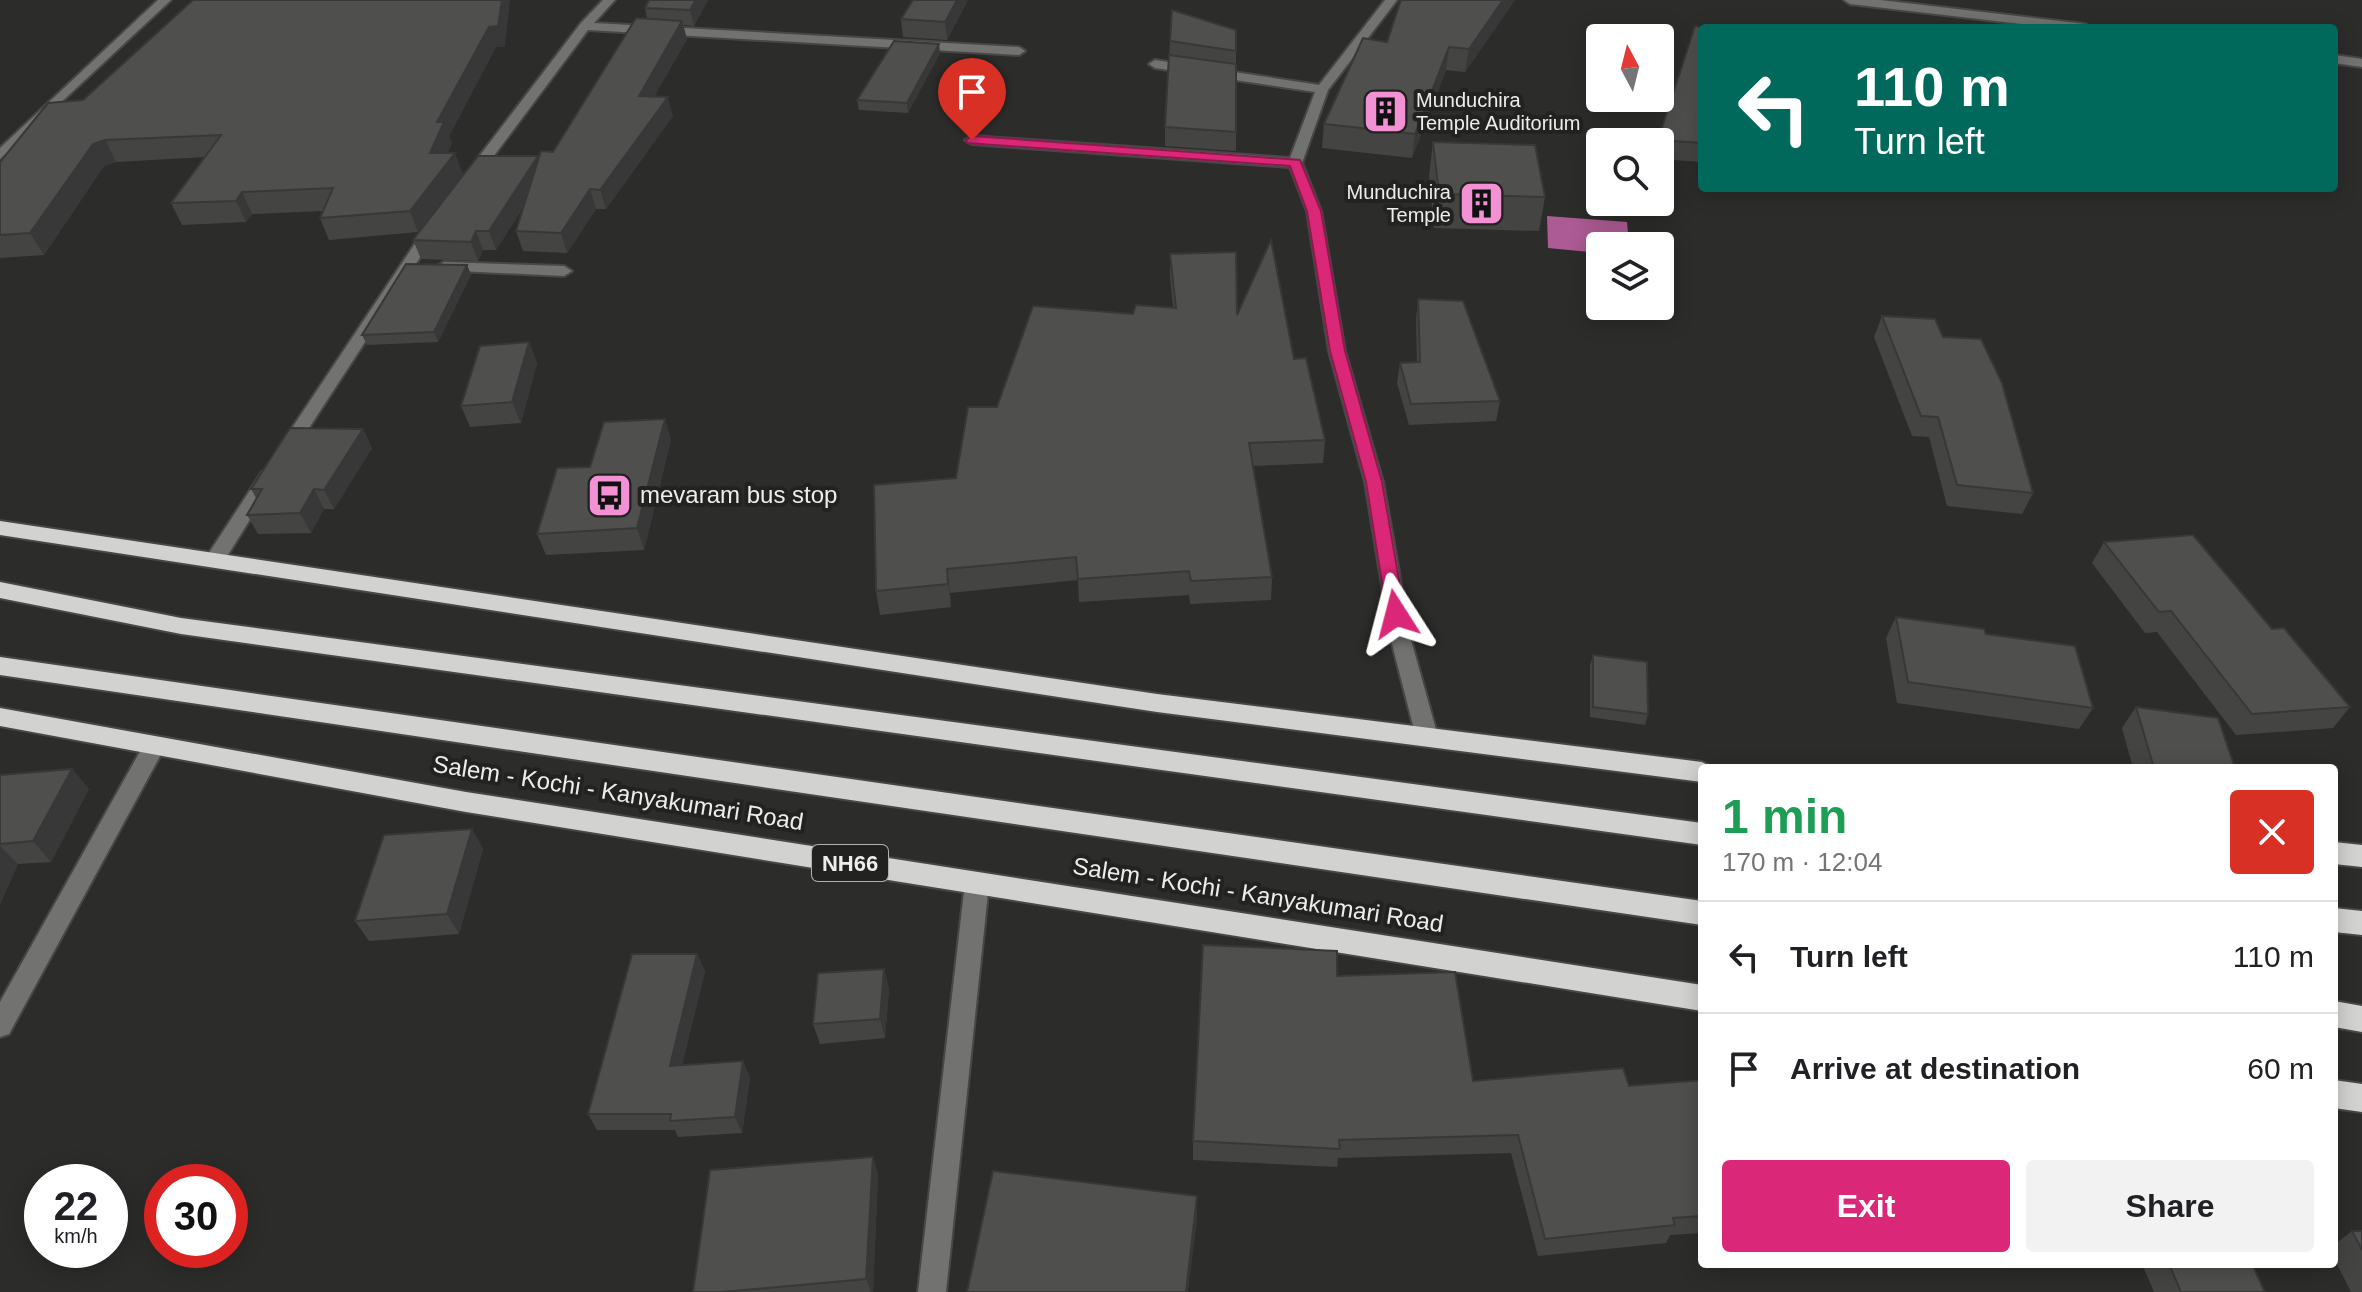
<!DOCTYPE html>
<meta charset="utf-8">
<style>
body{margin:0;font-family:Arial,sans-serif;background:#f2f2f2;color:#202124;height:100vh;display:flex;flex-direction:column;font-size:30px;white-space:nowrap}
*{box-sizing:border-box;margin:0}
p{font-size:26px;color:#757577}
.icon{flex:none;width:44px;height:44px;fill:none;stroke:currentColor;stroke-width:2;stroke-linecap:round;stroke-linejoin:round}
.map{position:relative;flex:1;overflow:hidden}
.sheet{position:absolute;left:1698px;top:764px;width:640px;height:504px;display:flex;flex-direction:column;background:#fff;border-radius:8px;box-shadow:0 4px 20px #0003}
.sheet>*{flex:none}
.top-card{position:absolute;left:1698px;top:24px;width:640px;height:168px;border-radius:8px;box-shadow:0 4px 20px #0003;background:#00695c;color:#fff;overflow:hidden}
.needle{width:52px;rotate:353deg}
.fabs{position:absolute;left:1586px;top:24px;display:grid;gap:16px}
.fabs a{display:grid;place-items:center;width:88px;height:88px;border-radius:8px;background:#fff;box-shadow:0 4px 20px #0003;font-size:40px}
.speed{position:absolute;left:24px;top:1164px;display:flex;gap:16px;font-size:40px;font-weight:700;text-align:center}
.speed>*{display:grid;place-content:center;width:104px;height:104px;border-radius:50%;background:#fff;box-shadow:0 4px 20px #0003;line-height:1}
.speed small{font-size:20px;font-weight:400}
.speed .limit{border:12px solid #d22;background:#fff;color:#111}
.pin{position:absolute;display:grid;place-items:center;width:68px;height:68px;color:#fff;margin:-82px -34px;border-radius:50% 50% 50% 0;rotate:-45deg;box-shadow:0 0 8px #0007}
.pin .icon{rotate:45deg}
.me{position:absolute;width:88px;margin:-44px;rotate:351deg;stroke-linejoin:round;filter:drop-shadow(0 0 6px #0008)}
.turn{display:flex;align-items:center;gap:28px;height:168px;padding:0 24px;font-size:36px}
.turn .icon{width:104px;height:104px;stroke-width:2.5}
.turn b{display:block;font-size:56px;line-height:68px}
.round{display:grid;place-items:center;flex:none;width:84px;height:84px;border-radius:8px;background:#f2f2f2}
.headline{display:flex;align-items:center;justify-content:space-between;height:136px;padding:0 24px}
h1{font-size:48px;font-weight:700;line-height:60px;color:#1e9e55}
.button{display:flex;gap:16px;margin-top:auto;padding:16px 24px}
.button a{flex:1;height:92px;border-radius:8px;background:#db2777;color:#fff;font-size:32px;font-weight:700;line-height:92px;text-align:center}
.button a+a{background:#f2f2f2;color:#202124}
ul{padding:0;list-style:none}
li{display:flex;align-items:center;gap:24px;height:112px;padding:0 24px;border-top:2px solid #e0e0e0}
li div{flex:1}
li b{display:block;font-size:30px}
li em{font-style:normal}
.map>svg:first-child{display:block}
.water{fill:#ad5b94}
.lines{fill:none;stroke-linecap:round;stroke-linejoin:round}
.minor-casing{stroke:#474846;stroke-width:4}
.highway-casing{stroke:#474846;stroke-width:4}
.minor{fill:#727271;fill-rule:evenodd}
.highway{fill:#d2d3d0;fill-rule:evenodd}
.wall{fill:#444543}
.shaded-wall{fill:#373837}
.building{fill:#4f504e;stroke:#373837;stroke-width:2}
.route{fill:#db2777;stroke:#8e194d;stroke-width:2}
.labels{text-anchor:middle;stroke-width:8;stroke-linejoin:round;paint-order:stroke}
.far-poi-label{font-size:20px;fill:#ededec;stroke:#222321;text-anchor:start}
.shield{fill:#222321;stroke:#b0b0af;stroke-width:2}
.shield-label{font-size:22px;font-weight:bold;fill:#ededec}
.poi-label{font-size:24px;fill:#ededec;stroke:#222321;text-anchor:start}
.street-label{font-size:24px;fill:#ededec;stroke:#222321}
</style>
<div class="map">
<svg width="2362" height="1292" viewBox="0 0 2362 1292">
<rect width="100%" height="100%" fill="#2c2d2b"/>
<path class="water" d="M1547,216l80,6 2,24h-29v7l-52,-5z"/>
<g class="lines">
<defs>
<path id="minor" d="M158,0h13l-171,159v-11z
M603,0h12l-21,23 425,24 6,4 -6,4 -431,-25 -113,151h-10v-6l116,-152z
M1385,0h12l-69,90 -26,73 19,48 24,140 38,131 28,158 27,97 -4,6h-14l-4,-6 -25,-97 -26,-158 -36,-131 -22,-140 -17,-44 -318,-23 -7,-4 7,-4 318,22 25,-66 -160,-24 -6,-4 6,-4 164,25z
M1844,0h36l205,24 6,4h-36l-205,-24z
M2334,55l28,4v8l-28,-4z
M431,226l7,4 -146,224h-12l-3,-4 3,-4 144,-216z
M444,262l120,4 8,5 -8,5 -125,-6 -3,-3z
M268,470l9,6 -56,90h-14l-2,-5 2,-5 55,-84z
M155,737l8,2 3,6 -157,289 -9,3v-35l147,-263z
M977,873l8,3 4,7 -43,409h-28l47,-409 4,-7z"/>
<path id="highway" d="M0,521l1157,173 545,68 11,6h-11v14l-545,-70 -1157,-177z
M0,582l181,36 1521,205v22l-1521,-211 -181,-36z
M0,657l1702,244v24l-1702,-250z
M0,708l466,84 1236,193v26l-1236,-199 -466,-86z
M2334,842l28,3v22l-28,-3z
M2334,908l28,3v24l-28,-3z
M2334,1001l28,5v26l-28,-5z
M2334,1080l28,4v28l-28,-4z"/>
</defs>
<use href="#minor" class="minor-casing"/>
<use href="#highway" class="highway-casing"/>
<use href="#minor" class="minor"/>
<use href="#highway" class="highway"/>
</g>
<path class="wall" d="M193,0l312,46 -9,1 -47,89 3,7 -5,10 16,21 -45,58 -89,8 -9,-22 3,-7 -71,3 -6,8 -64,3 -11,-22 34,-46 -89,5 -12,4 -60,89 -44,3v-96l83,-62z
M649,0h59l-14,26 -11,-1 4,14 -33,58 19,19 -67,93h-10l-29,44 -44,-2 -7,-20 8,-25 -28,44h-13l-5,11 -57,-2 -8,-19 125,-84v3l15,-7 94,-133 -2,-11z
M968,0l-21,40 -44,-3 -2,-18z
M1401,0h114l-50,72 -19,-2 -34,88 -90,-10 2,-24 63,-82z
M1702,28v134l-42,-3v-17h-2v-2z
M1236,30v121l-71,-5v-19l5,-86z
M940,53l-32,60 -49,-3 -2,-10z
M1433,142l112,55 -6,34 -105,-3 -5,-52z
M1170,254l67,61 57,44 31,81 -2,23 -70,3 19,111 -1,23 -81,4 -1,-9 -110,7 -1,-22 -128,13 1,14 -71,8 -4,-24 80,-113 177,-164 40,-7 -3,-31z
M467,265l4,10 -33,67 -71,3 -5,-10z
M1418,299l82,102 -4,20 -87,4 -12,-42 3,-20 17,-1 -1,-42z
M1882,316l61,21 90,156 -11,21 -75,-8 -18,-69 -17,-1 -38,-99z
M529,342l8,21 -16,60 -51,4 -9,-21z
M363,429l9,19 -38,61h-10l-13,24 -53,1 -11,-19 9,-17 -5,-9z
M671,440l-27,110 -98,5 -9,-21 53,-67z
M2104,542l168,87 78,78 -17,21 -97,7 -79,-103 -12,1 -53,-70z
M1896,617l90,17 107,74 -14,21 -182,-26 -11,-65z
M1593,655l55,59 -3,11 -55,-8v-51z
M2136,707l99,61h-102l-11,-40z
M72,769l17,20 -38,73 -33,2 -18,40v-129z
M472,829l11,20 -24,85 -90,7 -14,-20z
M697,954l8,17 -23,94 61,-4 7,17 -8,55 -64,4 -3,-7h-78l-9,-16z
M884,969l5,20 -4,49 -65,6 -7,-20z
M1702,1080v153l-32,2 -4,8 -128,13 -27,-103 -173,5 -1,9 -144,-7v-19l280,-60 156,5z
M873,1157l5,18 -5,117h-180z
M2352,1231h10v61h-11l-17,-34v-13z
M2142,1264h110l13,28h-111z"/>
<path class="shaded-wall" d="M502,0h8l-5,46 -9,1 -47,89 3,7 -14,31 -8,-21 7,-31z
M696,0h12l-14,26 -4,-16z
M957,0h11l-21,40 -2,-18z
M1503,0h12l-50,72 4,-23z
M682,21l5,18 -43,76 -5,-19z
M939,44l1,9 -32,60 -1,-10z
M1449,47l-3,23 -34,88 3,-24z
M668,97l5,19 -67,93 -6,-19z
M105,140l11,22 -12,4 -60,89 -14,-22 63,-89z
M455,153l8,21 -45,58 -8,-21z
M538,156l6,18 -48,76 -7,-19z
M590,189l6,20 -29,44 -6,-20z
M242,192l10,22 -6,8 -10,-21z
M476,231l7,19 -5,11 -7,-19z
M467,265l4,10 -33,67 -4,-10z
M529,342l8,21 -16,60 -9,-21z
M665,419l6,21 -27,110 -7,-22z
M363,429l9,19 -38,61 -10,-19z
M314,489l10,20 -13,24 -11,-20z
M947,569l3,24 1,14 -3,-23z
M72,769l17,20 -38,73 -18,-21z
M472,829l11,20 -24,85 -12,-20z
M0,846l18,18 -18,40z
M697,954l8,17 -27,111 -8,-16z
M884,969l5,20 -4,49 -5,-19z
M743,1061l7,17 -8,55 -7,-16z
M873,1157l5,18 -5,117h-2l-5,-13z
M1197,1196v24l-9,72h-2z"/>
<path class="building" d="M193,0h309l-4,26 -9,1 -52,95h7l-14,31h25l-45,58 -90,7 13,-30 -91,4 -6,9 -65,2 50,-68 -116,5 -12,4 -63,89 -30,2v-73l48,-59 35,-3z
M649,0h47l-6,10 -45,-2z
M913,0h44l-12,22 -44,-3z
M1401,0h102l-34,49 -20,-2 -34,87 -91,-10 39,-86 24,4z
M1172,10l64,20v21l-66,-10z
M636,18l46,3 -43,75 29,1 -68,93 -10,-1 -29,44 -45,-2 25,-80 12,1z
M1695,26l10,2h-3v115l-44,-3z
M894,41l45,3 -32,59 -50,-3z
M1169,55l67,9v68l-71,-5z
M1433,142l102,3 10,52 -106,-3z
M478,156h60l-49,75h-13l-5,11 -58,-2z
M1271,240l23,119 12,-1 19,82 -76,3 23,134 -81,4 -2,-10 -111,8 -2,-22 -129,12 1,15 -72,7 -2,-106 82,-7 12,-71h29l36,-101 100,8 3,-9 40,3 -6,-54 66,-2 1,63z
M406,264l61,1 -33,67 -72,3z
M1418,299l45,2 37,100 -89,3 -11,-41 20,-1z
M1882,316l53,3 8,18 38,2 21,44 31,110 -76,-8 -19,-68 -17,-1z
M529,342l-17,60 -51,4 19,-60z
M665,419l-28,109 -100,6 20,-66 33,-1 14,-45z
M290,428l73,1 -39,61 -10,-1 -14,24 -53,2 15,-26h-11z
M2193,535l79,94 12,-1 66,79 -98,7 -81,-103 -12,1 -55,-70z
M1896,617l88,12 2,5 89,12 18,62 -185,-26z
M1593,655l54,7 1,52 -55,-7z
M2136,707l82,11 17,50h-81z
M72,769l-39,72 -33,3v-69z
M472,829l-25,85 -92,7 29,-86z
M1203,945l134,6v25l118,-4 18,109 150,-13 6,18 73,-6v136l-29,2 2,7 -130,14 -27,-104 -179,5 1,9 -147,-8z
M632,954h65l-27,112 73,-5 -8,56 -65,4 1,-7h-83z
M884,969l-4,50 -67,5 5,-51z
M873,1157l-7,122 -144,13h-29l17,-122z
M993,1171l204,25 -11,96h-219z
M2352,1231h10v19z
M2169,1264h83l13,28h-84z"/>
<path class="route" d="M972,136l328,24 21,51 24,140 37,131 23,132 -2,4 -7,2 -9,-6 -21,-132 -36,-131 -23,-140 -17,-45 -323,-23 -1,-3z"/>
<defs>
<symbol id="building-square" viewBox="-11 -11 22 22"><rect x="-9" y="-9" width="18" height="18" rx="4" fill="#f391d5" stroke="#222321"/><path d="M-4-6H4V6H1V3H-1V6H-4ZM-2.5-4.3h1.7v1.8h-1.7ZM.8-4.3h1.7v1.8H.8ZM-2.5-1h1.7V.8h-1.7ZM.8-1h1.7V.8H.8Z" fill="#111"/></symbol>
<symbol id="bus-square" viewBox="-11 -11 22 22"><rect x="-9" y="-9" width="18" height="18" rx="4" fill="#f391d5" stroke="#222321"/><path d="M-5-6H5V4H4V6H2V4H-2V6H-4V4H-5ZM-3.5-4V0h7V-4ZM-3.5 1.2v1.5H-2V1.2ZM2 1.2v1.5H3.5V1.2Z" fill="#111"/></symbol>
</defs>
<g fill-rule="evenodd">
<use href="#building-square" x="1360" y="86" width="51" height="51"/>
<use href="#building-square" x="1456" y="178" width="51" height="51"/>
<use href="#bus-square" x="584" y="470" width="51" height="51"/>
</g>
<g class="labels">
<g class="far-poi-label">
<text x="1416" y="107">Munduchira<tspan x="1416" dy="23">Temple Auditorium</tspan></text>
<text x="1451" y="199" text-anchor="end">Munduchira<tspan x="1451" dy="23">Temple</tspan></text>
</g>
<rect class="shield" x="812" y="845" width="76" height="36" rx="6"/>
<g class="shield-label">
<text x="850" y="871">NH66</text>
</g>
<g class="poi-label">
<text x="640" y="503">mevaram bus stop</text>
</g>
<g class="street-label">
<text transform="translate(618 793) rotate(9)" y="8">Salem - Kochi - Kanyakumari Road</text>
<text transform="translate(1258 895) rotate(9)" y="8">Salem - Kochi - Kanyakumari Road</text>
</g>
</g>
</svg>
<div class="fabs">
<a><svg class="needle" viewBox="-14 -14 28 28"><path d="M0-13l5 13h-10z" fill="#e53935"/><path d="M0 13l5-13h-10z" fill="#757577"/></svg></a>
<a><svg class="icon" aria-label="search" viewBox="0 0 24 24"><circle cx="10" cy="10" r="6"/><path d="M15 15l6 6"/></svg></a>
<a><svg class="icon" aria-label="layers" viewBox="0 0 24 24"><path d="M12 4l9 5-9 5-9-5zM3 14l9 5 9-5"/></svg></a>
</div>
<div class="speed"><div>22<small>km/h</small></div><div class="limit">30</div></div>
<div class="pin" style="left:972px;top:140px;background:#d93025"><svg class="icon" aria-label="arrive" viewBox="0 0 24 24"><path d="M6 21V4h12l-3 4 3 4H6"/></svg></div>
<svg class="me" style="left:1396px;top:614px" viewBox="-20 -20 40 40"><path d="M0-17L14 15 0 8-14 15z" fill="#db2777" stroke="#fff" stroke-width="4"/></svg>
<div class="top-card">
<div class="turn"><svg class="icon" aria-label="left" viewBox="0 0 24 24"><path d="M17 20v-9H6M10 6l-5 5 5 5"/></svg><div><b>110 m</b>Turn left</div></div>
</div>
<section class="sheet">
<div class="headline"><div><h1>1 min</h1><p>170 m · 12:04</p></div><a class="round" style="background:#d93025;color:#fff"><svg class="icon" aria-label="close" viewBox="0 0 24 24"><path d="M6 6l12 12M18 6L6 18"/></svg></a></div>
<ul>
<li><svg class="icon" aria-label="left" viewBox="0 0 24 24"><path d="M17 20v-9H6M10 6l-5 5 5 5"/></svg><div><b>Turn left</b></div><em>110 m</em></li>
<li><svg class="icon" aria-label="arrive" viewBox="0 0 24 24"><path d="M6 21V4h12l-3 4 3 4H6"/></svg><div><b>Arrive at destination</b></div><em>60 m</em></li>
</ul>
<div class="button"><a>Exit</a><a>Share</a></div>
</section>
</div>
